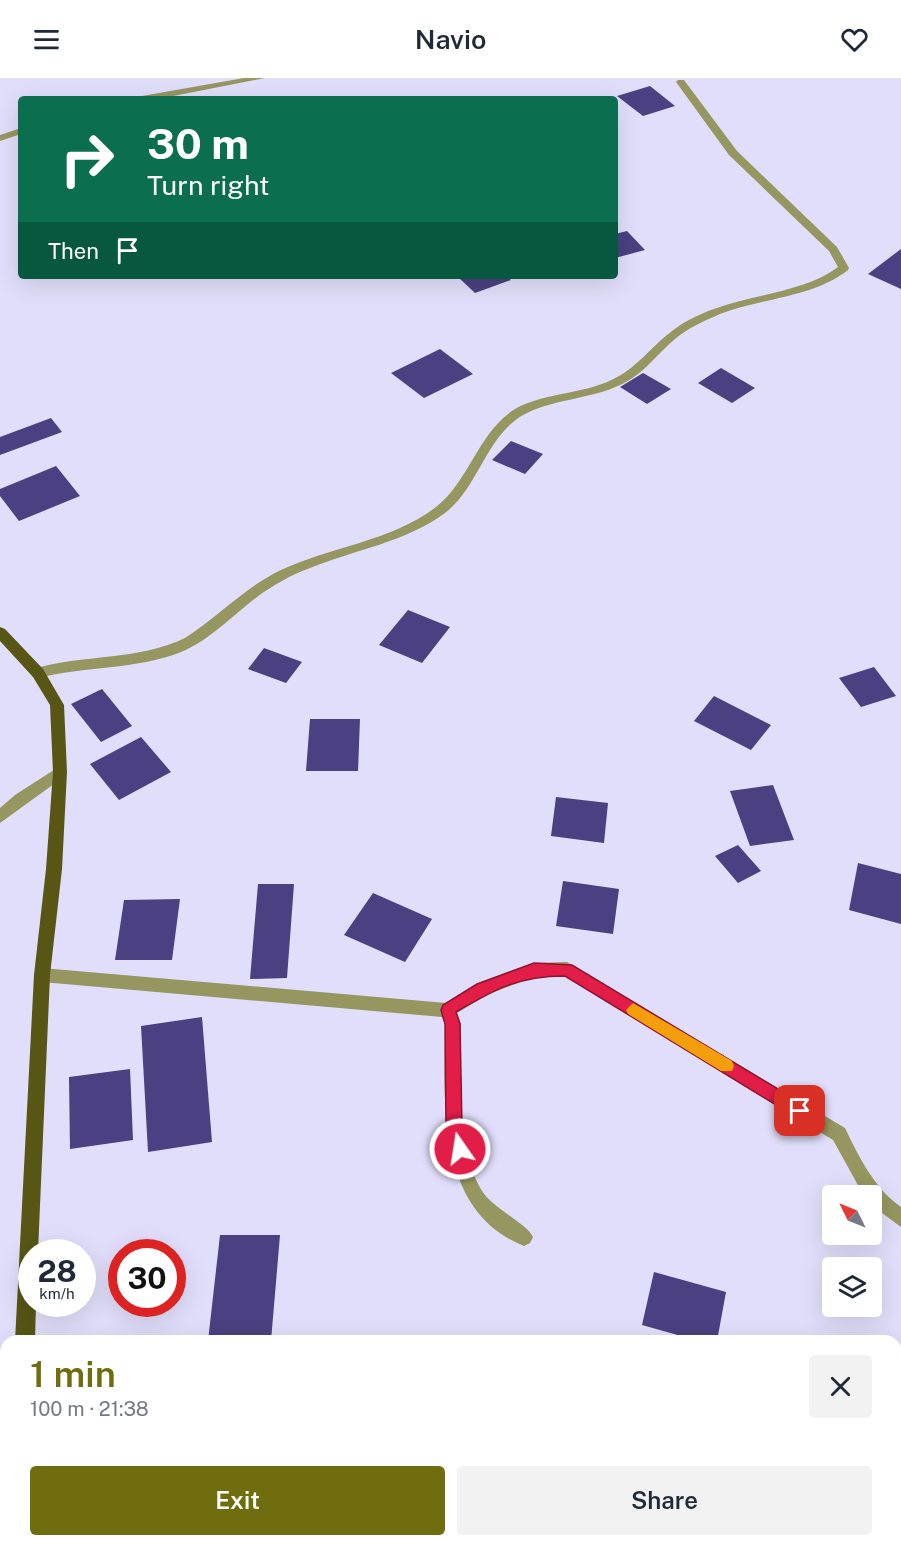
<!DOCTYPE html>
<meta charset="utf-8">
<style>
body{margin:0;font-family:"Public Sans",sans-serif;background:#f2f2f3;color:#1f2937;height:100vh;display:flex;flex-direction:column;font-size:22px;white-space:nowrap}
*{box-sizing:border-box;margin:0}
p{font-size:20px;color:#747a83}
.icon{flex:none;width:33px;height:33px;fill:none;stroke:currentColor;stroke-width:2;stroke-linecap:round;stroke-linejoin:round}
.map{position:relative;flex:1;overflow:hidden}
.side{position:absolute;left:0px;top:1257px;width:902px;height:212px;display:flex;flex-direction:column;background:#fff;border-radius:18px 18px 0 0;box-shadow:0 6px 24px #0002}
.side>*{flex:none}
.hud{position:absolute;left:18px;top:18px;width:600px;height:183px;border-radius:6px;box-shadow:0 6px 24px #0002;background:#0b6e4f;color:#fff;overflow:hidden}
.needle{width:39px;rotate:313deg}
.buttons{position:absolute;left:822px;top:1107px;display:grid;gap:12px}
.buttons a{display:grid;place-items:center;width:60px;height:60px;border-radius:6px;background:#fff;box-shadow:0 6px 24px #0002;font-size:30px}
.speed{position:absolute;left:18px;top:1161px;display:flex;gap:12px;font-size:30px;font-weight:700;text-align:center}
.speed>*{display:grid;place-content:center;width:78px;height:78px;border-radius:50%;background:#fff;box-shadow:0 6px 24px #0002;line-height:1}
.speed small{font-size:15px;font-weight:400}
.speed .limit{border:9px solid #d22;background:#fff;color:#111}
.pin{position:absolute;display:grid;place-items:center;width:51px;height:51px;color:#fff;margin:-26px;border-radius:12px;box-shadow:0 3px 9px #0006}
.me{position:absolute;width:66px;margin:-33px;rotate:347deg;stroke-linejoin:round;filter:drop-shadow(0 0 4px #0008)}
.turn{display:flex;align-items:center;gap:21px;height:126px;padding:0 30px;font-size:27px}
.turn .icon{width:78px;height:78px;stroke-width:2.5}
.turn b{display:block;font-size:42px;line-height:51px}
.then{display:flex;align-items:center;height:57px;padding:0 30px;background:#0003;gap:12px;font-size:22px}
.round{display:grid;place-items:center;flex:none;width:63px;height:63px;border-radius:6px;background:#f2f2f3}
.head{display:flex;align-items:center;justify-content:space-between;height:102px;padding:0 30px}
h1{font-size:36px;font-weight:600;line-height:45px;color:#6f6d0d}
.primary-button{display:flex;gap:12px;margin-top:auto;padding:12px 30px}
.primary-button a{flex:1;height:69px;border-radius:6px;background:#6f6d0d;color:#fff;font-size:24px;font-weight:600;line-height:69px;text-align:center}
.primary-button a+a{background:#f2f2f3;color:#1f2937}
header{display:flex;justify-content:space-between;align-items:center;height:78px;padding:0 30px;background:#fff;font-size:27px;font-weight:600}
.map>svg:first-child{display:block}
.building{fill:#4b4081}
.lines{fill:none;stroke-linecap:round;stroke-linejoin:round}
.minor{fill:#969660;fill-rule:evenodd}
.major{fill:#575615;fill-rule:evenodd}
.route{fill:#e11d48;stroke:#92132f;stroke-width:1.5}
.slow{fill:#f59e0b}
</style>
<header><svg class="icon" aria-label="menu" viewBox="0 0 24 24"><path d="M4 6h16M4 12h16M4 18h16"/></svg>Navio<svg class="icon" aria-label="heart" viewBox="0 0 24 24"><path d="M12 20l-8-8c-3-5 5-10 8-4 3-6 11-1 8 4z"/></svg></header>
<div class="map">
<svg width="901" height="1468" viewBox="0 0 901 1468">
<rect width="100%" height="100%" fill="#e0defa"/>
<path class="building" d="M650,8l25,20 -32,10 -26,-20z
M627,153l18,19 -30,8v-24z
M901,171v40l-33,-15z
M457,198h49l5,4 -36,13z
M440,271l33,25 -49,24 -33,-25z
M721,290l34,20 -23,15 -34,-20z
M643,295l28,16 -24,15 -27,-17z
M51,340l11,14 -62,23v-18z
M511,363l32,13 -18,20 -33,-14z
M56,388l24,30 -61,25 -19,-25v-7z
M408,532l42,17 -28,36 -43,-18z
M264,570l38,14 -16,21 -38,-14z
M874,589l22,29 -35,11 -22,-29z
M102,611l30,37 -31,16 -30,-38z
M714,618l57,29 -20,25 -57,-29z
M310,641h50l-2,52h-52z
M141,659l30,35 -52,28 -29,-36z
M773,707l21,55 -44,6 -20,-55z
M556,719l52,6 -4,40 -53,-7z
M738,767l23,26 -23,12 -23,-27z
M858,785l43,11v50l-52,-14z
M563,803l56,8 -6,45 -57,-8z
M258,806h36l-7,94 -37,1z
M373,815l59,26 -27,43 -61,-27z
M180,821l-8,61h-57l9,-60z
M202,939l10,125 -64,10 -7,-126z
M130,991l3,71 -63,9 -1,-72z
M220,1157h60l-9,106h-63z
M654,1194l72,20 -9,49h-18l-57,-16z
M775,1462h75l1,6h-75z"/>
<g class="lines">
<path class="minor" d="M244,0h21l-107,21h-21l5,-3z
M678,2h6l53,71 100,96 12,21 -1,2c-36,28 -87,28 -128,44 -16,7 -32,14 -45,25 -17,14 -30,33 -49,43 -31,17 -68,16 -99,31 -41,20 -47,73 -82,100 -39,29 -91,37 -135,55 -19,7 -37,17 -53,29 -25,19 -47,43 -76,55 -45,18 -97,14 -143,26l-5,-1 -2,-4 2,-4c50,-15 105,-8 152,-31 33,-21 60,-51 96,-68 49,-23 111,-29 155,-63 34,-27 42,-75 79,-98 32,-18 72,-14 104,-33 18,-10 32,-28 48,-41 14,-12 30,-20 47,-26 39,-15 91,-17 124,-42l-9,-16 -100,-96 -53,-73z
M21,50v6l-21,7v-6z
M60,688l5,2 2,4 -2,4 -65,47v-15l15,-13z
M567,884l278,166c14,29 29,60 56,79v20l-27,-20 -2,-3v-8h-8l-31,-56 -268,-164 -31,1 -45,17 -32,19 4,11c0,47 -5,133 24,171 12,15 43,30 48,42l-3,6 -6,3c-88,-35 -80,-144 -79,-222l-3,-7 -400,-35 -6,-2 -2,-5 2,-5 6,-2 404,35 31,-19 57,-21z"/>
<path class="major" d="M0,549l5,2 38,40 21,36 3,67 -5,97 -12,106 -12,277h-6v52h4l-1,37h-20l19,-366 12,-106 7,-97 -3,-67 -17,-28 -33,-36z
M6,1453v9h12l-1,6h-17v-11z"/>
</g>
<path class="route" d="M534,885l38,2 234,141 2,5 -2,5h-12l-229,-140c-46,0 -70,13 -109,36l4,12 2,103 6,22 -2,6 -6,2 -5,-2 -9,-28 -1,-103 -4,-14 2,-5 34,-21z"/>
<path class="slow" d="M633,925l99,58 2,5 -2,5h-11l-93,-57 -2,-4z"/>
</svg>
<div class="buttons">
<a><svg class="needle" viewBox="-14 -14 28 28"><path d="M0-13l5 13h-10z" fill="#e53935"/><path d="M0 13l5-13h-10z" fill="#747a83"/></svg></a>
<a><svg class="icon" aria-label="layers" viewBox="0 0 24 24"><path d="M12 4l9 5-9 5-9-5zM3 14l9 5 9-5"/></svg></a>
</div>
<div class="speed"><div>28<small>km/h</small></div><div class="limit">30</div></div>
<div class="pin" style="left:800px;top:1033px;background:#d93025"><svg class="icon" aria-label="arrive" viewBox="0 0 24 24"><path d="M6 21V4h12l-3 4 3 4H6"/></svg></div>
<svg class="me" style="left:460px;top:1071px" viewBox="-20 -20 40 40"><circle r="17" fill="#e11d48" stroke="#fff" stroke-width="3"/><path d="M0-11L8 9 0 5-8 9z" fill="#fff"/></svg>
<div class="hud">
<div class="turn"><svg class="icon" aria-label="right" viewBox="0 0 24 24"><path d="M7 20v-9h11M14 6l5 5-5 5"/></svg><div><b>30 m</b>Turn right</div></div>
<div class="then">Then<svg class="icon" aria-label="arrive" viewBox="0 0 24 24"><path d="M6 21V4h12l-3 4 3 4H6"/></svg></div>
</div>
<section class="side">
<div class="head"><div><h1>1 min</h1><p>100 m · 21:38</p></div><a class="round"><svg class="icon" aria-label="close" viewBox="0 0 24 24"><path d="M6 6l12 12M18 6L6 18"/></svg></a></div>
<div class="primary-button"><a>Exit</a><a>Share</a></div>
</section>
</div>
